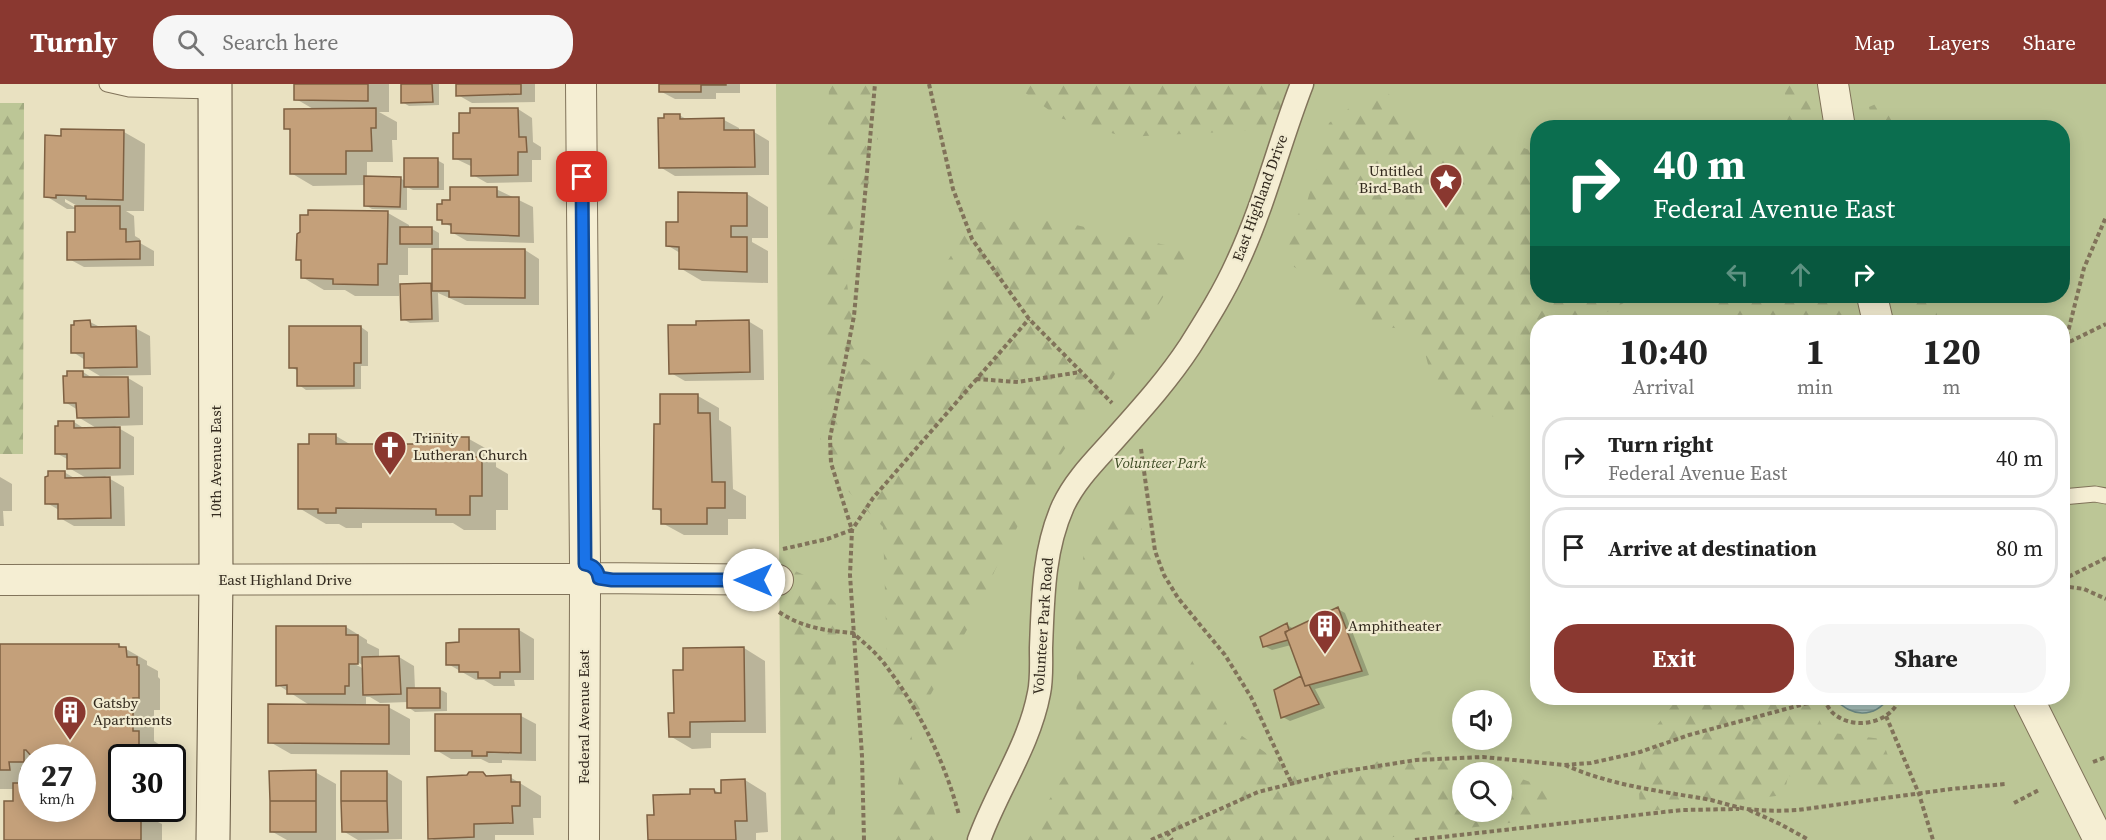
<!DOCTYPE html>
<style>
body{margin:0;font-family:"Source Serif 4",serif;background:#f6f6f6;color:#222;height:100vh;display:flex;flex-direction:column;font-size:22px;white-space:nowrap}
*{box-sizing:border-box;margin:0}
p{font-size:20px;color:#767676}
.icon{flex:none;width:33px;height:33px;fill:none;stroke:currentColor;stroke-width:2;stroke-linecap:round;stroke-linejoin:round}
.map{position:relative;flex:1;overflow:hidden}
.panel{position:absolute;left:1530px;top:231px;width:540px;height:390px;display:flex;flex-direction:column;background:#fff;border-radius:24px;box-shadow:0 3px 15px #0003}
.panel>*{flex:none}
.hud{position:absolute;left:1530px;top:36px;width:540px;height:183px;border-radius:24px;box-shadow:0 3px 15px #0003;background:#0b6e4f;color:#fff;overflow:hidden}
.tools{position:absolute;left:1452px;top:606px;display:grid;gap:12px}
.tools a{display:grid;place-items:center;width:60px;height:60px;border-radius:50%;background:#fff;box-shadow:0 3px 15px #0003;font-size:30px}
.speed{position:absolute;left:18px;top:660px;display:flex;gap:12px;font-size:30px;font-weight:700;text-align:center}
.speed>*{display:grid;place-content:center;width:78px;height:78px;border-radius:50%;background:#fff;box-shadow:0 3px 15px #0003;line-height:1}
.speed small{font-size:15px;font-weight:400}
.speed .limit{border:3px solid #111;border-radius:9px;background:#fff;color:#111}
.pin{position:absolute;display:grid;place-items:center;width:51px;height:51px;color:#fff;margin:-26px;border-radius:12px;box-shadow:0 3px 9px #0006}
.me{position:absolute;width:66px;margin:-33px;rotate:270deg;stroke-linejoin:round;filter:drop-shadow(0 0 4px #0008)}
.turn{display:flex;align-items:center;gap:21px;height:126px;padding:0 24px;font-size:27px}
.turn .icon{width:78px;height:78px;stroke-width:2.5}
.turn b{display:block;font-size:42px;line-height:51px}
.lanes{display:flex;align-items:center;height:57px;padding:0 24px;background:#0003;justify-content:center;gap:30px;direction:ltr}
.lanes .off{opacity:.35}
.eta{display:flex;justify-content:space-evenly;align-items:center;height:102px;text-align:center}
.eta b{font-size:36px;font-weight:700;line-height:42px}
.button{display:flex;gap:12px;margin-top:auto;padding:12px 24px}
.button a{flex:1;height:69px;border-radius:24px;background:#8a3830;color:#fff;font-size:24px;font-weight:700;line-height:69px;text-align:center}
.button a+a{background:#f6f6f6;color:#222}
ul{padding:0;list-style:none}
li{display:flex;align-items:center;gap:18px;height:81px;margin:0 12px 9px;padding:0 12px;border:3px solid #e0e0e0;border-radius:24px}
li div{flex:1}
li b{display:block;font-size:22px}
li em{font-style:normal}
header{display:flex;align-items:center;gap:36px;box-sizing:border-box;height:84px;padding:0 30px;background:#8a3830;color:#fff}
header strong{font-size:28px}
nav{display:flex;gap:33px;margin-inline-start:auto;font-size:21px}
.search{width:420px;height:54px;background:#f6f6f6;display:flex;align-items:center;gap:15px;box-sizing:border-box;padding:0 21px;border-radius:24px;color:#767676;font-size:22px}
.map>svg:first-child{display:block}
.green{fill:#bcc696;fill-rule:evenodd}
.forest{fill:url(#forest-firs);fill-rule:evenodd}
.water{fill:url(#water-rules);stroke:#6c8984;stroke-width:1.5}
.shadow{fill:#0003;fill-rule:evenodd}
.building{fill:#c4a07a;stroke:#7e6042;stroke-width:1.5}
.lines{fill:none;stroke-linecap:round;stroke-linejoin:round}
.service-casing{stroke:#81735a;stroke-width:17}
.pedestrian-casing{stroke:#81735a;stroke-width:25}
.minor-casing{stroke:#81735a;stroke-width:32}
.secondary-casing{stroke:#63543e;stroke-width:35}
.path{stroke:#81735a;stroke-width:4;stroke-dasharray:4.5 3;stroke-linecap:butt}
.service{stroke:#f5eed3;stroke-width:15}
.pedestrian{stroke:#f5eed3;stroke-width:22}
.minor{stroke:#f5eed3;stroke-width:30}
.secondary{stroke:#f5eed3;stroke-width:33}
.route-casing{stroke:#114b97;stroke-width:15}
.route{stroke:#1a73e8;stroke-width:10}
.labels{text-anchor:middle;stroke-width:4.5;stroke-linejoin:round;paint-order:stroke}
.poi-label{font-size:15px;fill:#32291d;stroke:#f1ebd0;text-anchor:start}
.street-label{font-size:15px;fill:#32291d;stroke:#f1ebd0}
.park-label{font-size:15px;font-style:italic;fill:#3f4d26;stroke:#f1ebd0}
</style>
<header>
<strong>Turnly</strong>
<div class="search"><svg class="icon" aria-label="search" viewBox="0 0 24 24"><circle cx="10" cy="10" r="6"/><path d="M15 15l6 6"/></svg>Search here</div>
<nav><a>Map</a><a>Layers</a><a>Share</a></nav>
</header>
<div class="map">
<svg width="2106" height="756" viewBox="0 0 2106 756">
<defs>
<pattern id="forest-firs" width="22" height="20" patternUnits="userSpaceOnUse" patternTransform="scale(1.5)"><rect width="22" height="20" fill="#bcc696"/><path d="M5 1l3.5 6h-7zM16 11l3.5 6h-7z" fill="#a2aa81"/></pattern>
<pattern id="water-rules" width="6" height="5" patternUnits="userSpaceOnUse" patternTransform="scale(1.5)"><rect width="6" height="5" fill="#a3bcb7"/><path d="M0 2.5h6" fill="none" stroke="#859994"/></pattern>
</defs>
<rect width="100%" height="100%" fill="#e9e1c1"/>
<path class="green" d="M776,0h1330v756h-1325zM1538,44h524v168h-524zM1538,238h524v376h-524zM1462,616h40v40h-40zM1462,688h40v40h-40z"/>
<path class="forest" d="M829,0h46l4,72 -36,99 14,99 41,28 44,-38 -7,-64 38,-58 85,-1 134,30 -94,150 -61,88 -42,81 -17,40 -47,84 -23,35 -19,-5 -6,-197 -63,-65z
M1013,0h279l-11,45 -156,8 -65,-19z
M1784,0h22l8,43h-26z
M1381,1l25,29 35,31 63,-5 33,13 1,143h97c-9,5 -18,12 -28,16 -15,7 -53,10 -69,10l-1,77 -30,21 -51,-13 -27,-39 -10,-37 -41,-5 -65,-48 -24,-14v-37l18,-25 22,-79z
M1887,15l6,28h-20l-4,-20z
M0,19h24l-1,351h-23z
M1688,212h157l5,26h-110z
M1906,212h26l7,26h-26z
M1131,414l47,137 50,91 72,51 139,-28 124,45 -38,27 -156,19h-346l52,-80 2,-78 -2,-74 14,-85zM1462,688h40v40h-40z
M793,486l22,10 21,24 -1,236h-46z
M1678,614h131l16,34 57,7 16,45 -80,6 -4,-12 -26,-2 -4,19 -144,17 -2,-41 16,-42z
M909,645l32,105 -1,6h-53z"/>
<path class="water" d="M1834,614h55c-16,21 -38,19 -55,0z"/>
<path class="shadow" d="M296,0h93v28h-10l18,10v18h-5l1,22h-26v16h33l5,3 32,-21 7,4v26h-31l-6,-3v23l-35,-1 -7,-4 1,-20 -53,1 -22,-13v-42l-6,-3 30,-18 -19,-11z
M402,0h37v21l-30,1 -7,-4z
M457,0h78v18l-63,1 -14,-8z
M660,0h80v9h-24v6h-41l-15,-8z
M518,25l14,9 1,24 8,5v13h-9v22l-45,1 -14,-8v-8l-19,-9 6,-23z
M679,31l9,5h36l15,8v4h15l15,9v34l-94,1 -15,-9z
M124,48l21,12 -1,67h-18l8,5 1,20 5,3v4l14,8v15l-70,1 -15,-8 8,-26v-24h-10l-21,-13 16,-59zM65,115l18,10 -2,2 -16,-9z
M496,105l37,18 1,36 -67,-2 -14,-8v-5l-15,-9 14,-18z
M747,110l21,13v31h-16v4l16,9v32l-66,-2 -22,-13v-15l-13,-8 12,-22z
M388,129l21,12v3l23,1 7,4v17h86l14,9v46h-74l-27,-12 1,29 -29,1 -7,-4 27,-34 4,2v-39h-26v27h-9v21h-44l-10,-6h-21l-22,-13v-16l-4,-2z
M748,237l15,9 1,50 -79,1 -14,-8 27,-47z
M90,238l12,6h33l15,8 1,39 -51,1 -15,-9v-7l-12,-8z
M361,243l7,5v34h-7v23l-55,1 -7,-5 -1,-14 -7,-4z
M83,288l11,7 34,-1 15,9v38l-28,1 19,11v38l-29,1 19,11 1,39h-51l-14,-8 -1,-8 -12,-7 17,-31 12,7h12l-19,-11v-8l-13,-7 18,-31 11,7h13l-20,-12v-7l-13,-8z
M698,312l21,12v12l12,7 2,62 13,7v23h-18v16h-44l-22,-12v-11l-7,-4 6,-83z
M451,351l6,4h12l27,15v13l12,7v36h-12v20h-32l-11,-7h-91v5h-16l-7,-4h-13l-27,-16 11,-62 26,-10 17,10h76z
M0,393l12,7v27h-9l1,15h-4z
M1338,525l7,4 24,62 -54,14 10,19 -35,13 -7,-4 -7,-26 27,-14 -12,-32 -19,5 -8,-4 23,-21 7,4z
M346,543l21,13v3l12,6v9l20,-1 15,9 1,23h24l8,4v18l-32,1 -7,-5v-5l-28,1 -10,-6h-4v9l22,1 22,12v36l-119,-1 -21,-12 41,-36 -33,-21 -1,-57zM352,575l12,7v3l-13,-7z
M519,546l15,9v41h-20l1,6h-21l-10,-6h-8l-28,-16 12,-20z
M119,561l28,16v4l11,6v6l2,2v31h-6v31l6,4v13h-38v50h36v14l4,2v16h-157l9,-38v-13h-14v-143zM32,674h50v50h-50z
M744,564l21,13 1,72h-55v15l-19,1 -22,-13 15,-64z
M521,632l15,8v37l-34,-1v3h-13l-8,-4h-30l-15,-9z
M315,688l21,12v56h-49l-16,-9z
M387,688l15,9v58l-44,1 -15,-9z
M482,689l7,4h21l31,19v22h-8l1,17h-39v5h-61l-4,-2 38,-61z
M745,696l21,13 2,39 -12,1v7h-107l6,-24 37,-21 22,-5 9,5z"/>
<path class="building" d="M294,0h74v17l-74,-1z
M401,0h31l1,18 -32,1z
M456,0h65v10l-65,2z
M659,0h67v1h-25v7h-42z
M376,24v20h-5l1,23h-26v23h-56v-45h-6v-20z
M470,24h48l1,29h7l1,15h-9v23l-47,1v-17h-18v-26h6v-20h11z
M664,30h16v5l44,-1v12h30l1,37 -96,1 -1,-50h6z
M61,45l63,1 -1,70 -37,-1v-3l-30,-1v3l-12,-1 1,-62 16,1z
M404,74h34v29h-34z
M364,92l37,1 -1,30 -36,-1z
M450,103h47v10h22v39l-68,-3v-9h-9v-4h-5v-16h5v-4h8z
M678,108l69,1v33h-16v11h16v35l-68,-3v-22l-13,-1v-24h12z
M75,122h45v23h6v13l14,-1v18l-73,1v-28h8z
M308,126l80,1 -1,53h-9v21l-45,-1v-5l-32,-1v-18h-5l1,-26 3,-2v-17h8z
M400,143h32v17h-32z
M432,165h93v49l-76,-1v-6h-17z
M431,199l1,36 -31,1 -1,-36z
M90,236l1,7 45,-1 1,41 -53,1v-15h-13v-28h3v-4z
M749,236l1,52 -81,2 -1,-49h28v-4z
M289,242h72v37h-7v23h-57v-18h-8z
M67,287h16v6h45l1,40 -52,1 -1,-15h-12l-1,-27h4z
M660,310h38v19h12l2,69h13v26h-18v16h-46v-15h-8l1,-85h6z
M58,337h16v7l46,-1v41l-53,1v-15h-12v-28h3z
M309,350h27v10h91v-10h24v3h18v20h13v39h-12v19h-34v-6l-100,-1v5h-18v-4h-20v-65h11z
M48,387h17v7l45,-1 1,41 -53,1v-15h-13v-27l3,-1z
M1338,523l24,64 -57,15 -20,-54z
M1287,539l2,7 -4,3 3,7 -25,7 -3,-10z
M276,542h70v9h12v29h-9v22h-4v8h-58v-9l-11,1z
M459,545h60l1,43h-20v6h-22v-6h-19v-7h-13v-22l13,-1z
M0,560h119v3h7l1,10h10v8h2v33h-6v33h6v27h-17v50l19,2v30h-137v-39h9v-18h8v-14h11v39h50v-50h-49l-7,-8h-2v12h-15l1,8h-10z
M744,563l1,74 -55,1v15h-21l-1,-24h6l-1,-43h10v-22z
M399,572l2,38 -38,1 -1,-38z
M1301,592l4,10 4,-1 10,19 -38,14 -7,-28z
M407,604h33v20h-33z
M268,620l121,1v39l-121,-1z
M435,630h86v39l-34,-1v4h-15v-5h-37z
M316,686v31h-46l-1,-30z
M341,687h46v30h-46z
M469,688h14l3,4 25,-1v7h9v24h-8l1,17 -39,1v13l-46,2 -1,-62 40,-2z
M745,695l2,42h-12l1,19h-88l-1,-25h7l-1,-20 37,-1v-5h24l1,4h6v-13z
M270,717h46v31h-46z
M341,717h46l1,31h-46z"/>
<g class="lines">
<defs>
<path id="service" d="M107,0l22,5 86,2
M2062,413l33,-3 11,2"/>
<path id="pedestrian" d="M979,756c18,-50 50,-94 60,-147 3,-14 2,-30 2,-45 2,-49 2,-97 22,-142 13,-28 36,-49 56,-72 25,-28 50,-56 71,-88 17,-27 34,-54 47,-83 27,-57 42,-120 65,-179"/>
<path id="minor" d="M581,0l4,480
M1833,0l7,44
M1872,212l6,26
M599,494l179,2
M0,496l569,-1
M2028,614l71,142
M584,756l1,-246"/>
<path id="secondary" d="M213,756l3,-260 -1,-496"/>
</defs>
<use href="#service" class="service-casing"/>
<use href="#pedestrian" class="pedestrian-casing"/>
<use href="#minor" class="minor-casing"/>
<use href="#secondary" class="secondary-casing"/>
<path class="path" d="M929,0l24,105 19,50 57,80 83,84
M2065,260l19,-76 22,-51
M2063,261l43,-21
M976,295l42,3 62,-10
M1141,365l14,102 9,24 14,23 47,57 26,42 40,85
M783,465l44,-10 25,-9 -21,-67 -1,-25 24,-122 21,-232
M2062,496l44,-22
M2062,502l22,3 22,10
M779,528c22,15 47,19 74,21 11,10 24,20 33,33 33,43 59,96 73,149
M2062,577l5,-2
M1823,615c3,4 7,12 11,15 21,17 57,9 66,-16
M1886,632l33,78 14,46
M2093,678l13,-5
M1565,681c47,21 96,26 146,35 12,3 24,7 36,9 17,2 34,2 51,1l153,-21 54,-5
M2014,719l25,-13
M1749,726l31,14 29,16
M1167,748l5,8
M864,756l-2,-84 -12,-181 2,-45 21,-32 156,-179
M1151,756l107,-48 76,-19 82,-13 67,-3 81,8 27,-2 49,-11 49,-17 134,-36
M1415,756l267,-30 57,-1"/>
<use href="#service" class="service"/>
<use href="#pedestrian" class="pedestrian"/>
<use href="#minor" class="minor"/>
<use href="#secondary" class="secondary"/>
</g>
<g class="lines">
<defs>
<path id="route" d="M582,93l3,387c8,1 13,6 14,14l13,2h142"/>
</defs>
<use href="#route" class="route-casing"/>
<use href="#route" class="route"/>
</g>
<defs>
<symbol id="sight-pin" viewBox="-11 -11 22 30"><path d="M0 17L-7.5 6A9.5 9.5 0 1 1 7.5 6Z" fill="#8a3830" stroke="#f1ebd0"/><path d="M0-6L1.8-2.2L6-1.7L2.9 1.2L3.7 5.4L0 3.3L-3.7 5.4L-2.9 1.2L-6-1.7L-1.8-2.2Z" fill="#fff"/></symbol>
<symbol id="church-pin" viewBox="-11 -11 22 30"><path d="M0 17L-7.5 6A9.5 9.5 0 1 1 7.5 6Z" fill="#8a3830" stroke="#f1ebd0"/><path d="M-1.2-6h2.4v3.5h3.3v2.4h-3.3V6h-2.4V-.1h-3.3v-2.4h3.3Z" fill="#fff"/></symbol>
<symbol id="building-pin" viewBox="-11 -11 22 30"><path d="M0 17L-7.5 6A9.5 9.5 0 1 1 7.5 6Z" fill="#8a3830" stroke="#f1ebd0"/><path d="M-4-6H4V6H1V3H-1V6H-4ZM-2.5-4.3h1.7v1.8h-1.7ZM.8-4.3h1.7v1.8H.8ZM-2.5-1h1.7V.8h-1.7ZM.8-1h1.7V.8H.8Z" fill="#fff"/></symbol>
</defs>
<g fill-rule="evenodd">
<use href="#sight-pin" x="1427" y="77" width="38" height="52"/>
<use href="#church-pin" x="371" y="344" width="38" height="52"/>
<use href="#building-pin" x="1306" y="523" width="38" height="52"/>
<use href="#building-pin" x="51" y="609" width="38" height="52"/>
</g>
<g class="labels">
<g class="poi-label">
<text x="1423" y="92" text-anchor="end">Untitled<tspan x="1423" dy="17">Bird-Bath</tspan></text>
<text x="413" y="359">Trinity<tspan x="413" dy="17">Lutheran Church</tspan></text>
<text x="1348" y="547">Amphitheater</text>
<text x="93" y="624">Gatsby<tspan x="93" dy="17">Apartments</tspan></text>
</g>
<g class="street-label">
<text transform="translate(1260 114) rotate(-70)" y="5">East Highland Drive</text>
<text transform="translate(216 378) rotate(-90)" y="5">10th Avenue East</text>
<text x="285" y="501">East Highland Drive</text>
<text transform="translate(1043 542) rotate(-86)" y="5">Volunteer Park Road</text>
<text transform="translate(584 633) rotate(-90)" y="5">Federal Avenue East</text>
</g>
<g class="park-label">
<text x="1160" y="384">Volunteer Park</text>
</g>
</g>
</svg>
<div class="tools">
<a><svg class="icon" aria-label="sound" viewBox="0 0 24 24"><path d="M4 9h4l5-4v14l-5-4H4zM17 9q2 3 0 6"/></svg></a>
<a><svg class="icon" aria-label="search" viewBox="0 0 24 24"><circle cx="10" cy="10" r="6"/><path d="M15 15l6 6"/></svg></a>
</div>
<div class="speed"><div>27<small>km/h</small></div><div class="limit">30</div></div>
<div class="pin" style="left:582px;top:93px;background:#d93025"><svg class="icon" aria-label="arrive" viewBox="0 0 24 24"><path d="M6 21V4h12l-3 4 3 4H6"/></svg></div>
<svg class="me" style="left:754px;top:496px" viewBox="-20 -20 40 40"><circle r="19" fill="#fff"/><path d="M0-13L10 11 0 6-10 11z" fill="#1a73e8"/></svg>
<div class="hud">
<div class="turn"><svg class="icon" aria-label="right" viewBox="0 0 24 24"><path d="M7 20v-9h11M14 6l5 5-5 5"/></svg><div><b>40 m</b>Federal Avenue East</div></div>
<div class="lanes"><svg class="icon off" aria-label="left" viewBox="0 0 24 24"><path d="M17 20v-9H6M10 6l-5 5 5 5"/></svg><svg class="icon off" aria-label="ahead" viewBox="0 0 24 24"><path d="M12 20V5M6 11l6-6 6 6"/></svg><svg class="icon" aria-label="right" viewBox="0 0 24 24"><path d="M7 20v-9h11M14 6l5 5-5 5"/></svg></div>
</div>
<section class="panel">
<div class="eta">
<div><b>10:40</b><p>Arrival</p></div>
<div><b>1</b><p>min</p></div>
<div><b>120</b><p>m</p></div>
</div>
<ul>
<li><svg class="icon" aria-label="right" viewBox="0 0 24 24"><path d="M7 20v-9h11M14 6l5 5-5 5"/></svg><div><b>Turn right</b><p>Federal Avenue East</p></div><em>40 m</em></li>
<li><svg class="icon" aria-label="arrive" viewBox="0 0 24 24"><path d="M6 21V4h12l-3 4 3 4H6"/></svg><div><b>Arrive at destination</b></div><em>80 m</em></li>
</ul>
<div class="button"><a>Exit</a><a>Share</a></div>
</section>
</div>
